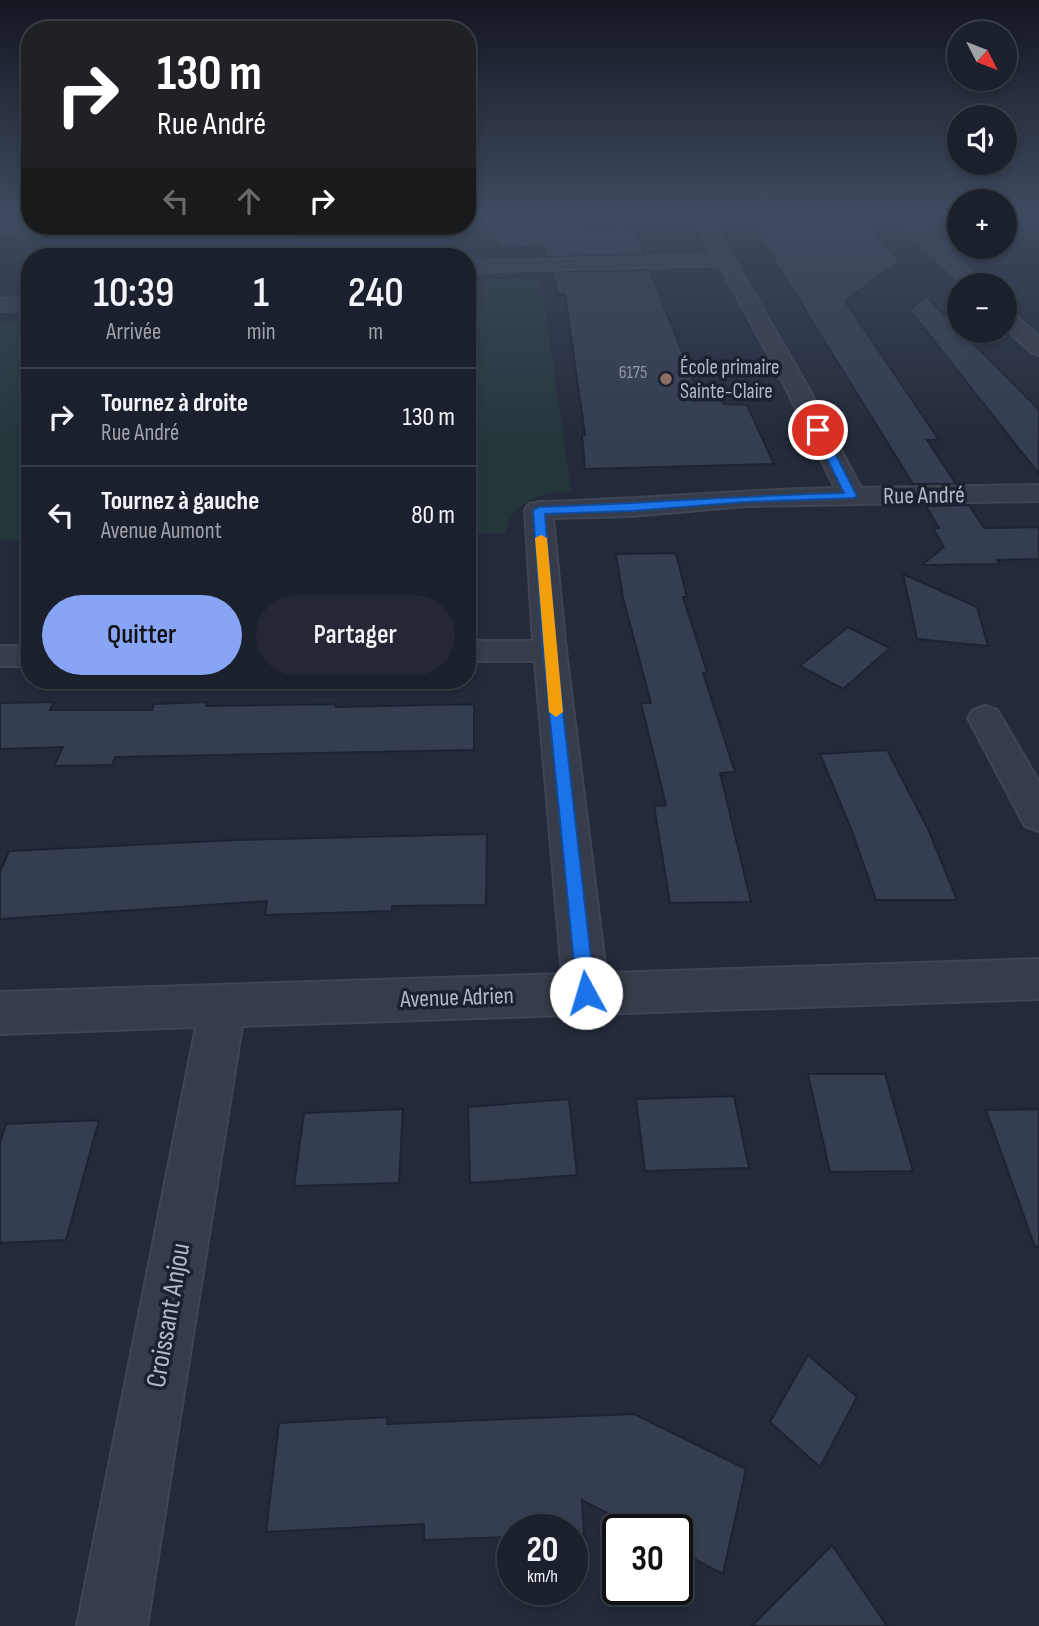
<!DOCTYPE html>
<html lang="fr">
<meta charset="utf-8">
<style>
body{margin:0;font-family:"Sofia Sans Condensed",sans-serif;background:#232834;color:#f1f3f6;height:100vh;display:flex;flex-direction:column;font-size:26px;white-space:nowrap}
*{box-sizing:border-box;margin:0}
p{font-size:23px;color:#9fa3a9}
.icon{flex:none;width:38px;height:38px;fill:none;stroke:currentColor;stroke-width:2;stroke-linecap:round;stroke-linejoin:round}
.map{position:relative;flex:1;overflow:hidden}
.panel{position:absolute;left:21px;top:248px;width:455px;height:441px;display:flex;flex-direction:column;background:#1a202c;border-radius:28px;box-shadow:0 4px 10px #0003,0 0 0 2px #383e48}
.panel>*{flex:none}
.guide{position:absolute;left:21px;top:21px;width:455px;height:214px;border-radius:28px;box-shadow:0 4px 10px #0003,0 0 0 2px #383e48;background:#202124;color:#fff;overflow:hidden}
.needle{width:46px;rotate:132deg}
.buttons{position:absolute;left:947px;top:21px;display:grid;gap:14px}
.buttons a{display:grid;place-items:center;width:70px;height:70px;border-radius:50%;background:#1a202c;box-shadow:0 4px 10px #0003,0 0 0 2px #383e48;font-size:35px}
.speed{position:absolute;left:497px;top:1514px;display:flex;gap:14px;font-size:35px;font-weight:700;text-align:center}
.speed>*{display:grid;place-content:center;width:91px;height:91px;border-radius:50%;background:#1a202c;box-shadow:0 4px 10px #0003,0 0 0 2px #383e48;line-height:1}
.speed small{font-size:18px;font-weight:400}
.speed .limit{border:4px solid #111;border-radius:10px;background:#fff;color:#111}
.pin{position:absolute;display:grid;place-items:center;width:60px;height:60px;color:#fff;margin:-30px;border:4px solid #fff;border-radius:50%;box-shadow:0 2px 7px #0007}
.me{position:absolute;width:77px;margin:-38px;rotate:354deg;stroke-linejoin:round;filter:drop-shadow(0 0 5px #0008)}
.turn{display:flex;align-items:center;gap:24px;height:147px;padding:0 21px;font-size:32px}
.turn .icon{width:91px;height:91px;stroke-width:2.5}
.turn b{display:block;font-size:49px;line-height:60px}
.lanes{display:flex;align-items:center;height:66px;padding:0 21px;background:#0003;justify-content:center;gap:35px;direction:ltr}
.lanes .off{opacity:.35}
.eta{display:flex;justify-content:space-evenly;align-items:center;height:119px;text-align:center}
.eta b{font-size:42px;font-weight:600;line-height:49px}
.action{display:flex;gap:14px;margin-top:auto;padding:14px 21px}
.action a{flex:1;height:80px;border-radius:42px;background:#88a4f5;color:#111;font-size:28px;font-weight:600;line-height:80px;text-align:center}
.action a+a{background:#232834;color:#f1f3f6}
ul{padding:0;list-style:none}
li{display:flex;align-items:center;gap:21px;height:98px;padding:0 21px;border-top:2px solid #383e48}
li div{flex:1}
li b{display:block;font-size:26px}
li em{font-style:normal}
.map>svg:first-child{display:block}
.green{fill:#25363b}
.building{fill:#353d50;stroke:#1d2331;stroke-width:2}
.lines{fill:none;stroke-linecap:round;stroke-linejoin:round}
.minor-casing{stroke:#3f4553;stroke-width:4}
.minor{fill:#363c4a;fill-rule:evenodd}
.route{fill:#1a73e8;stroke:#114b97;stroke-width:2}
.slow{fill:#f59e0b}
.education-dot{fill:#8d6e63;stroke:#1c212f;stroke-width:2.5}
.labels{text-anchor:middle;stroke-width:7;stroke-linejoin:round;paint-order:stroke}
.far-number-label{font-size:18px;fill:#9096a7}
.far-poi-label{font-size:21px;fill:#b1b7c6;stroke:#1c212f;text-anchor:start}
.street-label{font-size:24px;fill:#b1b7c6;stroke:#1c212f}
.near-street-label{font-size:28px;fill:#b1b7c6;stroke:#1c212f}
</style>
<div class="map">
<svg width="1039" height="1626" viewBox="0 0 1039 1626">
<rect width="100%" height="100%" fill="#232a3a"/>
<path class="green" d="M541,278l30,213c-30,2 -59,9 -66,42l-38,1v-254z
M30,321v219l-30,1v-218z"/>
<path class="building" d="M514,211h31l38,16 50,-1 11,28 -97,3 -3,-11 -44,2 -23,-34z
M744,211h112l44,50 -55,40 94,139h-12l29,44h-43z
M288,226h159l1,23 -88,8h-62z
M650,270l49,126h21l4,8 23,1 27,59 -189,5 -3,-34h3l-20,-141h-7l-6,-22z
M926,296l113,114v64l-129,-164z
M969,505l15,23 55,-1v32l-42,1 3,4 -78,1 22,-18 -11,-19h6l-13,-22z
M676,553l11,44h-4l24,75 -4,1 32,99 -15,1 31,129 -81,1 -16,-97 12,-1 -25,-102h10l-28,-105 -7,-44z
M903,574l74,33 11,39 -71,-7z
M848,627l42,21 -47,41 -43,-23z
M54,702l-4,8h102l2,-6 53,-2 -1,4 130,-2v3l138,-3v46l-359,7 -3,8 -58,1 9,-19 -63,2v-46z
M887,750l41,79 29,71h-81l-24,-69 -32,-77z
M487,834l-1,71 -94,1v5l-127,4 2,-14 -267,18v-47l9,-21 226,-11z
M808,1074h77l28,97 -83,1z
M734,1096l15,72 -104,3 -9,-72z
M569,1099l8,76 -107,8 -2,-76z
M403,1109l-4,74 -105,3 10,-73z
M1039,1109v137l-4,1 -49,-137z
M99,1120l-33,120 -66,3v-100l6,-19z
M808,1355l49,42 -37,70 -50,-45z
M634,1414l112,55 -23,105 -46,-24v-20h-38l-57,-30 2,34h-12v-4h-59v7l-89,3v-16l-158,8 13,-109 109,-6 -1,7z
M832,1545l55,81h-135z"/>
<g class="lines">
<defs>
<path id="minor" d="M690,211h16l100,173 55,104 178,-3v16l-293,5 -114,10 -79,2 13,133 40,322 433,-14v40l-797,27 -95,600h-70l119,-599 -196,7v-42l562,-18 -27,-313h-68v-20h66l-8,-131 4,-6 10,-2c99,-2 197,-12 296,-14l-51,-104 -64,-119 -253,7v-10l247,-7z
M890,211h18l75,74h-19z
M0,225l138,1c-12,12 -115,9 -138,9z
M30,298v12l-30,1v-12z
M1004,309l7,2 28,26v18l-7,-2 -28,-26z
M0,646h30v20h-30z
M985,706l12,4 42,72v49l-14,-5 -57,-108 5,-8z"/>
</defs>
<use href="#minor" class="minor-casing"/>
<use href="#minor" class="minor"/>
</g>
<linearGradient id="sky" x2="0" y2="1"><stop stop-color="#131720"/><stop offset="0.48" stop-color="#3f4a60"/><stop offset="1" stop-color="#3f4a60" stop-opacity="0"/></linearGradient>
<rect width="1039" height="439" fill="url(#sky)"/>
<path class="route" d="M818,427l5,3 34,66 -2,2 -109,4 -114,9 -87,3 11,136 39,343 -2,6 -7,2 -7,-2 -2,-6 -34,-343 -10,-140 6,-3c102,-3 203,-12 305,-14l-31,-63z"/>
<path class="slow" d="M541,535l6,3 16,174 -7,5 -7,-5 -14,-174z"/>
<circle class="education-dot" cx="666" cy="379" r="7"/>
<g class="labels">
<g class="far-number-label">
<text x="633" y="378">6175</text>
</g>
<g class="far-poi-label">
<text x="680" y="374">École primaire<tspan x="680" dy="24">Sainte-Claire</tspan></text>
</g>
<g class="street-label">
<text transform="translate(924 495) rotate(-1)" y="8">Rue André</text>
<text transform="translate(457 997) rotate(-2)" y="8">Avenue Adrien</text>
</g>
<g class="near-street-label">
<text transform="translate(167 1315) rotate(-80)" y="10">Croissant Anjou</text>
</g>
</g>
</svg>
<div class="buttons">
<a><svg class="needle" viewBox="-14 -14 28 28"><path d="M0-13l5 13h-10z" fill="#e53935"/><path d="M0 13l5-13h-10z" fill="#9fa3a9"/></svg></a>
<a><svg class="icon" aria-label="sound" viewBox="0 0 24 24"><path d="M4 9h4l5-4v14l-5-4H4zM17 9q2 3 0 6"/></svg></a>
<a>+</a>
<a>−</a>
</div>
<div class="speed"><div>20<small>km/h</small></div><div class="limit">30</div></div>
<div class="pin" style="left:818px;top:430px;background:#d93025"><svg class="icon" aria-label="arrive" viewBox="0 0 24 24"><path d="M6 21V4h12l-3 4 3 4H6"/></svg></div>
<svg class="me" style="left:586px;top:993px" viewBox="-20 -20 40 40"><circle r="19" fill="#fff"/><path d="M0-13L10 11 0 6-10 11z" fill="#1a73e8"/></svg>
<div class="guide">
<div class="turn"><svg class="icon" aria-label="right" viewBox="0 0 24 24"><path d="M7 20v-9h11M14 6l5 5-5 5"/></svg><div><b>130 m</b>Rue André</div></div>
<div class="lanes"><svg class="icon off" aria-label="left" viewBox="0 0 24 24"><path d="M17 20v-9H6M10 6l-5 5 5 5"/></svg><svg class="icon off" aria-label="ahead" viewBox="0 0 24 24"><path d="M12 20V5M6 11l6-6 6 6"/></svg><svg class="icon" aria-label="right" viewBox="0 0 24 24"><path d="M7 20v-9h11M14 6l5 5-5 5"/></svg></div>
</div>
<section class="panel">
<div class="eta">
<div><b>10:39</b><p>Arrivée</p></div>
<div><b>1</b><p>min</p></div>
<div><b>240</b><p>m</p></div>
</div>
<ul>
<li><svg class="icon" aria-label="right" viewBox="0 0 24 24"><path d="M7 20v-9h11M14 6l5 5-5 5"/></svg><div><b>Tournez à droite</b><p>Rue André</p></div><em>130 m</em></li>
<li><svg class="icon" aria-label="left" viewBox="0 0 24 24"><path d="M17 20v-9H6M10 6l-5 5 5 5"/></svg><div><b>Tournez à gauche</b><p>Avenue Aumont</p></div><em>80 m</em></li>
</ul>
<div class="action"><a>Quitter</a><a>Partager</a></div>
</section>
</div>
